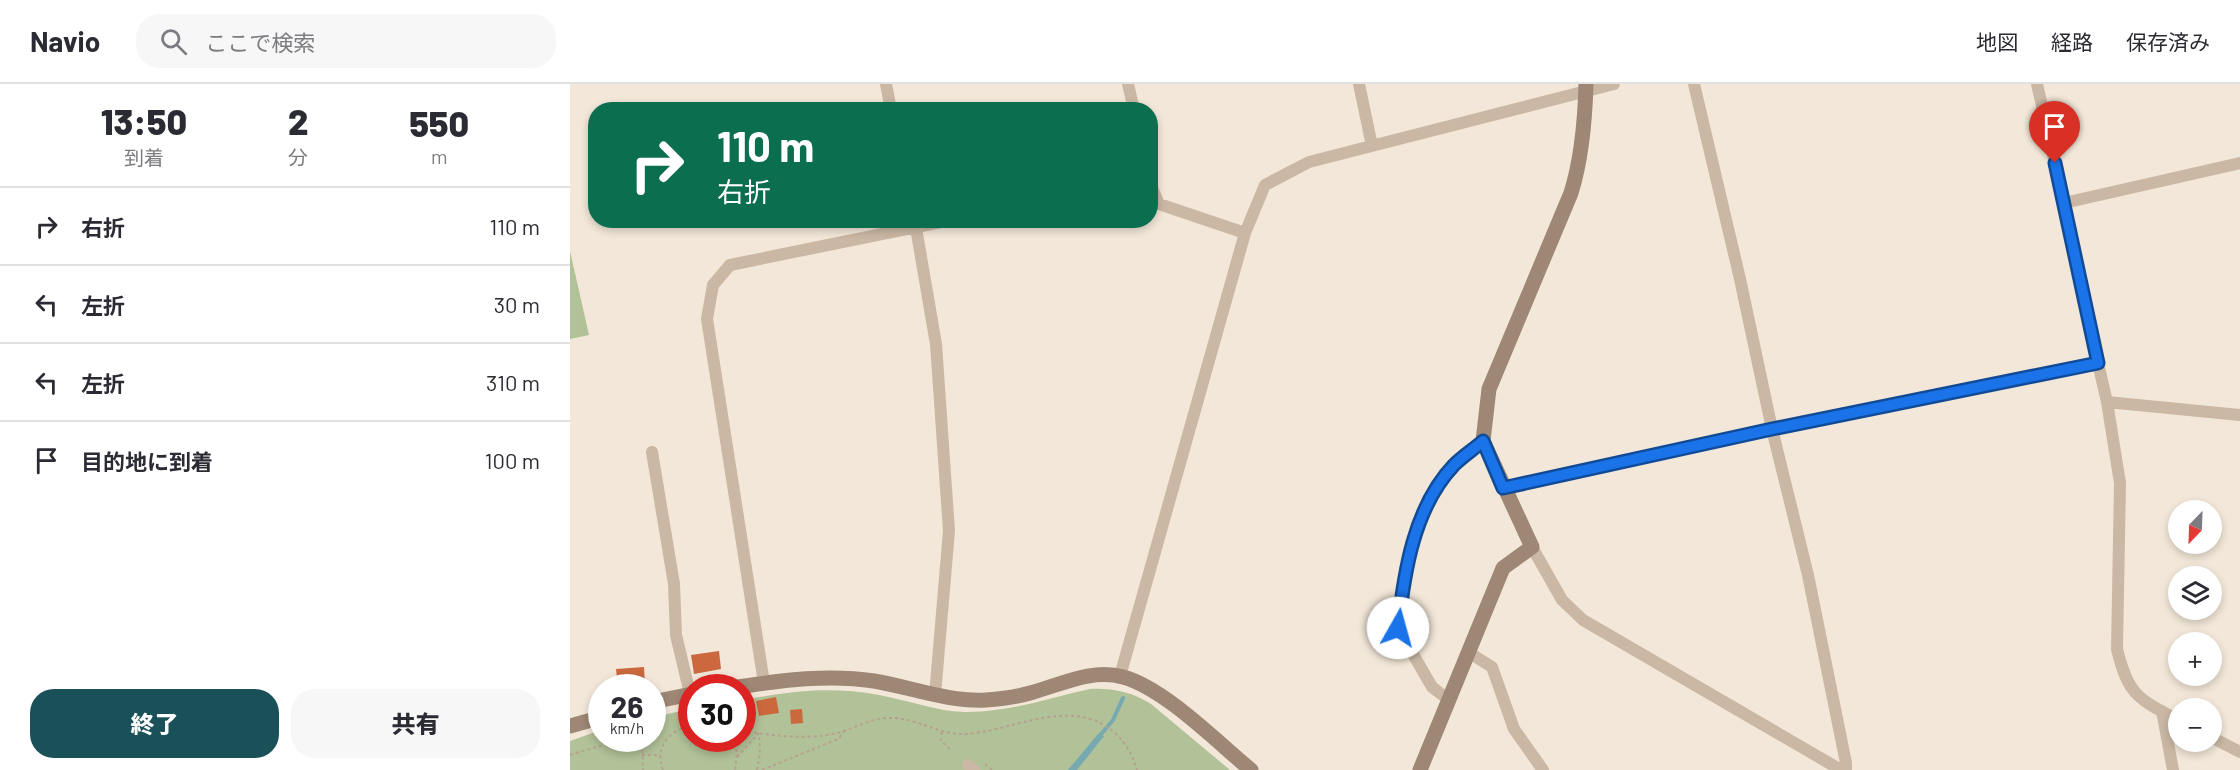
<!DOCTYPE html>
<html lang="ja">
<meta charset="utf-8">
<style>
body{margin:0;font-family:Barlow,"Noto Sans JP",sans-serif;background:#f7f7f7;color:#2b2b33;height:100vh;display:flex;flex-direction:column;font-size:22px;white-space:nowrap}
*{box-sizing:border-box;margin:0}
p{font-size:20px;color:#7c7c81}
.icon{flex:none;width:33px;height:33px;fill:none;stroke:currentColor;stroke-width:2;stroke-linecap:round;stroke-linejoin:round}
.map{position:relative;flex:1;overflow:hidden}
.drawer{display:flex;flex-direction:column;background:#fff;width:570px}
.drawer>*{flex:none}
.top-card{position:absolute;left:18px;top:18px;width:570px;height:126px;border-radius:24px;box-shadow:0 3px 9px #0003;background:#0b6e4f;color:#fff;overflow:hidden}
.needle{width:39px;rotate:203deg}
.controls{position:absolute;left:1598px;top:416px;display:grid;gap:12px}
.controls a{display:grid;place-items:center;width:54px;height:54px;border-radius:50%;background:#fff;box-shadow:0 3px 9px #0003;font-size:30px}
.speed{position:absolute;left:18px;top:590px;display:flex;gap:12px;font-size:30px;font-weight:700;text-align:center}
.speed>*{display:grid;place-content:center;width:78px;height:78px;border-radius:50%;background:#fff;box-shadow:0 3px 9px #0003;line-height:1}
.speed small{font-size:15px;font-weight:400}
.speed .limit{border:9px solid #d22;background:#fff;color:#111}
.pin{position:absolute;display:grid;place-items:center;width:51px;height:51px;color:#fff;margin:-62px -26px;border-radius:50% 50% 50% 0;rotate:-45deg;box-shadow:0 0 6px #0007}
.pin .icon{rotate:45deg}
.me{position:absolute;width:66px;margin:-33px;rotate:7deg;stroke-linejoin:round;filter:drop-shadow(0 0 4px #0008)}
.turn{display:flex;align-items:center;gap:21px;height:126px;padding:0 30px;font-size:27px}
.turn .icon{width:78px;height:78px;stroke-width:2.5}
.turn b{display:block;font-size:42px;line-height:51px}
.eta{display:flex;justify-content:space-evenly;align-items:center;height:102px;text-align:center}
.eta b{font-size:36px;font-weight:800;line-height:42px}
.primary-button{display:flex;gap:12px;margin-top:auto;padding:12px 30px}
.primary-button a{flex:1;height:69px;border-radius:24px;background:#1a5058;color:#fff;font-size:24px;font-weight:800;line-height:69px;text-align:center}
.primary-button a+a{background:#f7f7f7;color:#2b2b33}
ul{padding:0;list-style:none}
li{display:flex;align-items:center;gap:18px;height:78px;padding:0 30px;border-top:2px solid #e1e1e2}
li div{flex:1}
li b{display:block;font-size:22px}
li em{font-style:normal}
header{display:flex;align-items:center;gap:36px;box-sizing:border-box;height:84px;padding:0 30px;background:#fff;border-bottom:2px solid #e1e1e2}
header strong{font-size:28px}
nav{display:flex;gap:33px;margin-inline-start:auto;font-size:21px}
.search{width:420px;height:54px;background:#f7f7f7;display:flex;align-items:center;gap:15px;box-sizing:border-box;padding:0 21px;border-radius:24px;color:#7c7c81;font-size:22px}
main{display:flex;flex:1;min-height:0}
.map>svg:first-child{display:block}
.green{fill:#b1c198}
.water{fill:#76aab0}
.lines{fill:none;stroke-linecap:round;stroke-linejoin:round}
.stream{stroke:#76aab0;stroke-width:4}
.building{fill:#cb683d}
.path{stroke:#b6a28e;stroke-width:2;stroke-dasharray:3 3;stroke-linecap:butt}
.street{stroke:#cab8a4;stroke-width:12}
.secondary{stroke:#9e8775;stroke-width:15}
.route-casing{stroke:#114b97;stroke-width:15}
.route{stroke:#1a73e8;stroke-width:10}
</style>
<header>
<strong>Navio</strong>
<div class="search"><svg class="icon" aria-label="search" viewBox="0 0 24 24"><circle cx="10" cy="10" r="6"/><path d="M15 15l6 6"/></svg>ここで検索</div>
<nav><a>地図</a><a>経路</a><a>保存済み</a></nav>
</header>
<main>
<section class="drawer">
<div class="eta">
<div><b>13:50</b><p>到着</p></div>
<div><b>2</b><p>分</p></div>
<div><b>550</b><p>m</p></div>
</div>
<ul>
<li><svg class="icon" aria-label="right" viewBox="0 0 24 24"><path d="M7 20v-9h11M14 6l5 5-5 5"/></svg><div><b>右折</b></div><em>110 m</em></li>
<li><svg class="icon" aria-label="left" viewBox="0 0 24 24"><path d="M17 20v-9H6M10 6l-5 5 5 5"/></svg><div><b>左折</b></div><em>30 m</em></li>
<li><svg class="icon" aria-label="left" viewBox="0 0 24 24"><path d="M17 20v-9H6M10 6l-5 5 5 5"/></svg><div><b>左折</b></div><em>310 m</em></li>
<li><svg class="icon" aria-label="arrive" viewBox="0 0 24 24"><path d="M6 21V4h12l-3 4 3 4H6"/></svg><div><b>目的地に到着</b></div><em>100 m</em></li>
</ul>
<div class="primary-button"><a>終了</a><a>共有</a></div>
</section>
<div class="map">
<svg width="1670" height="686" viewBox="0 0 1670 686">
<rect width="100%" height="100%" fill="#f2e7d8"/>
<path class="green" d="M0,167l19,84 -19,4z
M520,605c22,-1 42,3 61,15l79,66h-660v-29l31,-11 1,8h50l1,-21 38,-8 1,29h50l1,-38c49,-9 86,-14 136,-5 28,5 57,16 85,17 44,1 84,-14 126,-23z"/>
<path class="water" d="M528,650l6,2 -27,34h-9z"/>
<g class="lines">
<path class="stream" d="M527,655l16,-19 10,-22"/>
</g>
<path class="building" d="M149,567l2,18 -27,5 -3,-19z
M74,583l1,19 -27,1 -2,-18z
M206,613l3,16 -20,3 -3,-15z
M232,625l1,14 -12,1 -1,-14z"/>
<g class="lines">
<path class="path" d="M172,647c31,4 60,9 91,3 19,-4 37,-16 56,-16 27,-1 49,17 75,16 48,-2 106,-39 150,-2 11,10 19,23 23,38
M372,648l-1,9 11,10
M161,654l6,14 -2,18
M0,671l33,-10 39,-5 1,30
M72,671h18
M167,673l22,-24
M415,680l7,6
M93,686c-9,-22 6,-41 29,-44
M187,686l3,-17 -1,-20
M192,686l76,-31 6,-7"/>
<path class="street" d="M316,0l5,26
M558,0l6,26
M789,0l13,62
M1124,0l46,195 32,150 36,146 38,188v7
M1467,0l27,119
M580,99l9,21 86,29
M345,138l21,122 13,187 -14,164
M1528,279l9,39 133,13
M1537,318l13,81 -3,166c11,46 21,50 61,71
M82,368l22,132 2,51 14,59
M933,404l269,-59 326,-66 -34,-160 176,-40
M962,463l30,53 21,20 258,150
M898,568l24,15 22,62 29,41
M550,592l125,-443 20,-48 44,-23 305,-78
M194,599l-57,-364 6,-34 17,-20 221,-45
M879,616l-17,-13 -34,-59 5,-42 14,-57 14,-33 23,-31 29,-24
M1592,627l11,59
M1641,653l29,15
M398,681l6,5"/>
<path class="secondary" d="M168,603c45,-7 91,-13 136,-6 36,6 74,21 112,19 15,-1 30,-3 44,-7 30,-8 62,-25 93,-16 41,11 94,65 128,93
M82,618l40,-8
M0,642l32,-9
M850,686l83,-202 29,-21 -49,-106 6,-52 82,-196c11,-35 14,-73 15,-109"/>
</g>
<g class="lines">
<defs>
<path id="route" d="M828,544c6,-56 16,-121 56,-163 9,-9 20,-16 29,-24l20,47 269,-59 326,-66 -43,-200"/>
</defs>
<use href="#route" class="route-casing"/>
<use href="#route" class="route"/>
</g>
</svg>
<div class="controls">
<a><svg class="needle" viewBox="-14 -14 28 28"><path d="M0-13l5 13h-10z" fill="#e53935"/><path d="M0 13l5-13h-10z" fill="#7c7c81"/></svg></a>
<a><svg class="icon" aria-label="layers" viewBox="0 0 24 24"><path d="M12 4l9 5-9 5-9-5zM3 14l9 5 9-5"/></svg></a>
<a>+</a>
<a>−</a>
</div>
<div class="speed"><div>26<small>km/h</small></div><div class="limit">30</div></div>
<div class="pin" style="left:1485px;top:79px;background:#d93025"><svg class="icon" aria-label="arrive" viewBox="0 0 24 24"><path d="M6 21V4h12l-3 4 3 4H6"/></svg></div>
<svg class="me" style="left:828px;top:544px" viewBox="-20 -20 40 40"><circle r="19" fill="#fff"/><path d="M0-13L10 11 0 6-10 11z" fill="#1a73e8"/></svg>
<div class="top-card">
<div class="turn"><svg class="icon" aria-label="right" viewBox="0 0 24 24"><path d="M7 20v-9h11M14 6l5 5-5 5"/></svg><div><b>110 m</b>右折</div></div>
</div>
</div>
</main>
